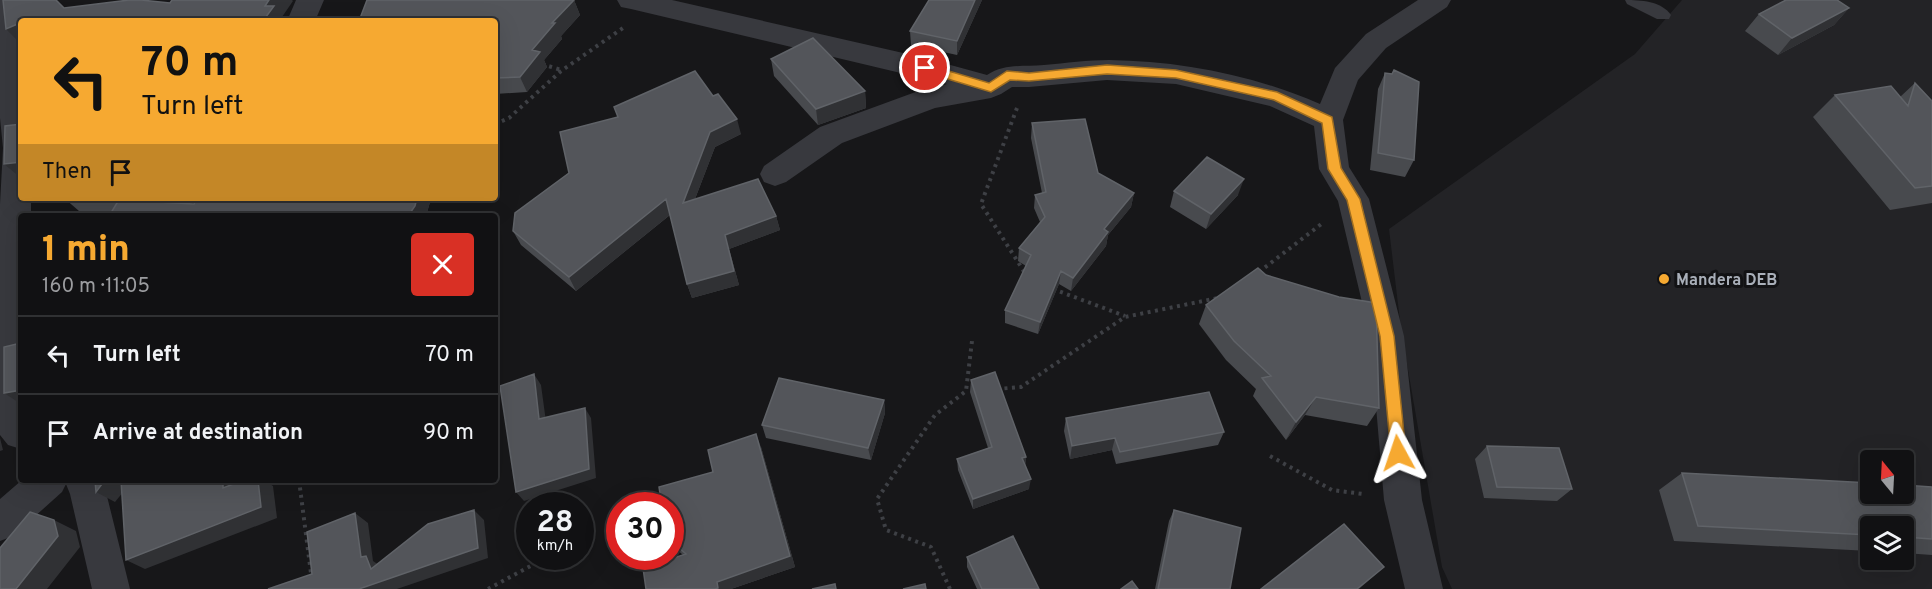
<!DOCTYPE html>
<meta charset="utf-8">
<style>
body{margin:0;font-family:Overpass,sans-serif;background:#1e1f21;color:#f1f3f6;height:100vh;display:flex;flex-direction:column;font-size:22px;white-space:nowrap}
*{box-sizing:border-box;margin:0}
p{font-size:20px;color:#9c9da0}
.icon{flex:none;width:33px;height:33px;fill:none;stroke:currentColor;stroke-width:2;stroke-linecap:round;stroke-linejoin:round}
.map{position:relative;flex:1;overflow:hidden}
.drawer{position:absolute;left:18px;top:213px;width:480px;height:270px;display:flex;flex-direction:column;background:#111113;border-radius:6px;box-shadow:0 6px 24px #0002,0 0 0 2px #303133}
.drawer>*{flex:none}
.guide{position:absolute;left:18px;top:18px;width:480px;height:183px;border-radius:6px;box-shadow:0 6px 24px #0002,0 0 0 2px #303133;background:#f6a931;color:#111;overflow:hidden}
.needle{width:39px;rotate:342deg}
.fabs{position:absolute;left:1860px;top:450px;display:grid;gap:12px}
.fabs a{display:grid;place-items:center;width:54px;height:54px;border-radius:6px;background:#111113;box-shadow:0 6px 24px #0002,0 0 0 2px #303133;font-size:30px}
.speed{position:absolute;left:516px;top:492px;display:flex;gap:12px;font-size:30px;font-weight:700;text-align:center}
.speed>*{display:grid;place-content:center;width:78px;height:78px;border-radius:50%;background:#111113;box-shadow:0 6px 24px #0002,0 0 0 2px #303133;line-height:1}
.speed small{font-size:15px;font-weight:400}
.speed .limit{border:9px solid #d22;background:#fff;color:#111}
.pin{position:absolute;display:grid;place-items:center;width:51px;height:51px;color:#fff;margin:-26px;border:3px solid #fff;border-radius:50%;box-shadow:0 2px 6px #0007}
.me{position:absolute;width:66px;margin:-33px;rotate:355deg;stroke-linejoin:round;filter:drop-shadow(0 0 4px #0008)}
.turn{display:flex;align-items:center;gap:21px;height:126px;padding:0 24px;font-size:27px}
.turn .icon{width:78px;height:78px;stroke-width:2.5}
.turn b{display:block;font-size:42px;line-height:51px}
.then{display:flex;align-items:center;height:57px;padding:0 24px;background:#0003;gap:12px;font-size:22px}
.round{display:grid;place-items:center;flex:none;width:63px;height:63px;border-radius:6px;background:#1e1f21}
.headline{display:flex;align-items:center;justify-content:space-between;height:102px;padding:0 24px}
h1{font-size:36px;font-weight:800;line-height:45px;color:#f6a931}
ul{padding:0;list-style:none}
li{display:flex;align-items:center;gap:18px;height:78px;padding:0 24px;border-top:2px solid #303133}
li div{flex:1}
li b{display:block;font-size:22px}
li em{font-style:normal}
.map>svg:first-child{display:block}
.built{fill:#232326;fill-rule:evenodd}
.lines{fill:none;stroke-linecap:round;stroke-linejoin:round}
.path{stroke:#3e4045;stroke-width:4;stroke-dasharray:3 4.5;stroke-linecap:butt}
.lane{fill:#38393e;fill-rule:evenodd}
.street{fill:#38393e;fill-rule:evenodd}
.wall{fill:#484a4e}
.shaded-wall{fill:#303134}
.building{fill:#53555a;stroke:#606368;stroke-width:1.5}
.route{fill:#f6a931;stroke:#a06e20;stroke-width:1.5}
.poi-dot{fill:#f6a931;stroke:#121214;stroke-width:2}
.labels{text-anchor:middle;stroke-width:6;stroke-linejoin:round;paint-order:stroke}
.poi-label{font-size:16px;font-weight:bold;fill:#a9afb9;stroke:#121214;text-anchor:start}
</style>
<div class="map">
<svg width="1932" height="589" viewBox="0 0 1932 589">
<rect width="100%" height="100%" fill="#171719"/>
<path class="built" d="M1682,0h250v589h-480l-10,-22 -41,-238 -12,-100 246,-175zM1870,460h34v34h-34zM1870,526h34v34h-34z"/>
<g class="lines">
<path class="path" d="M542,64l19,6
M1017,108l-36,96 44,69
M495,124l14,-6 52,-47 62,-43
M1259,272l65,-50
M1053,289l72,27
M997,389l24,-2 104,-70 93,-19
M1270,456l62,34 31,4
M299,480l14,109
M488,589l61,-33
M950,589l-19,-42 -45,-17 -9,-31 58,-84 31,-24 6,-50"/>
<path class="lane" d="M1625,0c16,0 36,1 46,15l-2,4h-12l-30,-15z"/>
<path class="street" d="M0,0h16l5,46v152h10v18h-10v233l-13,-4 -8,-10v-231l3,-56 -3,-30z
M296,0h28l-9,21h-28z
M617,0h55l253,58 62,17c18,-12 36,-8 57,-10 22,-2 44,-5 65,-5 71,1 145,15 211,44l15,-36 31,-34 52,-34h33l-4,7 -61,41 -28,32 -15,40 6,47 20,32 35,137 18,164 21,89h-38l-21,-89 -14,-164 -32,-135 -19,-32 -5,-43 -44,-20 -94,-22 -69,-4 -78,7h-17l-11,7 -10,4 -56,10 -93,35 -56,39 -11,4 -11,-4 -4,-8 4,-8 56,-39 101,-37 26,-6 -316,-75 -10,-2z
M22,480h81l27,109h-38l-22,-95 -4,-10 -4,8 -49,44 -13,5v-42z"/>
</g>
<path class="wall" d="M574,0l6,15 -19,21 1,3 -18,21 3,7 -20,25 -32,2v-73z
M929,0h53l-25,55 -46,-10 -1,-14z
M1849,8l-15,17 -56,30 -33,-24 14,-17z
M771,59l94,32 1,17 -48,17 -44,-49z
M1385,73l29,87 -9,17 -35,-7 8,-81z
M1915,83l17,18v102l-42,7 -77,-93 22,-22 65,2z
M713,96l28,38 -26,13 -20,52 81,17 4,14 -51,19 10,36 -47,13 -5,-14 -17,-69 -94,76 -55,-46 -8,-14 56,-58 49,-56z
M1032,123l66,50 36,20 -3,14 -23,28 -2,11 -35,45 -12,-7 -21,50 -33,-11v-13l21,-44 -8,-5 1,-13 21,-26 -6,-14 1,-13 7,-2 -11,-55z
M1174,191l64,4 -32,34 -36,-22z
M64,198h121l-4,6h13l3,-6h230l3,4 -4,14h-317l3,-5h-33z
M1206,305l173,103 -12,18 -62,-11 -19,25 -33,-44 3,-7 -30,-29 -27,-36z
M971,380l55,77 -1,9 4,23 -56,20 -15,-39 -1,-11 31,-11 -18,-56z
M884,400l1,13 -14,47 -105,-22 -4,-13z
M1066,418l158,14 -6,13 -102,19 -4,-14 -42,9 -6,-28z
M1487,446l85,43 -15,12 -73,-3 -9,-39z
M761,447l34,120 -64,22h-85l37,-34 -9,-8 -4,-6v-35l43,-34z
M1682,473l250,14v68l-28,-2v-27h-34v25l-196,-10 -15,-51z
M1174,510l56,79h-75l14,-68z
M967,557l72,32h-62l-10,-22z"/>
<path class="shaded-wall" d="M269,0h23l1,1 -11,16 3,4h-22l2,-15z
M574,0l6,15 -19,21 1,3 -18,21 3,7 -20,25 -7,-15 12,-27 20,-27z
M975,0h7l-25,55v-14z
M1849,8l-15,17 -56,30 14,-17z
M20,23l1,1v20l-15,-15z
M865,91l1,17 -48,17 -2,-16z
M737,119l4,15 -26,13 -27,70 -5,-14 27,-71z
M21,162v16l-17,-14z
M1244,179l-6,16 -32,34 5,-15z
M1134,193l-3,14 -23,28 -2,11 -35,45 2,-13 31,-49z
M162,198h23l-11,18 -15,-14z
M417,198h10l3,4 -4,14h-18z
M666,199l5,15 -95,77 -7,-14z
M776,216l4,14 -51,19 10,36 -47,13 -5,-14 38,-49z
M1061,271l-2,13 -21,50 2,-12z
M534,374l7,11 6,44 -8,-10z
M21,390v14l-17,-11z
M1316,397l-11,18 -19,25 10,-18z
M884,400l1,13 -14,47 -3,-12z
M585,408l6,10 5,60 -72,23 -8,-9z
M756,434l5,13 34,120 -64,22h-16z
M0,438l3,12 -3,1z
M1115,438l-3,12 -42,9 2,-13z
M1026,457l-1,11 -3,-10z
M1031,479l-2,10 -56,20v-10z
M105,480h28l-18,22 -19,-10z
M223,480h15l1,19 -16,-11z
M258,480h6l9,6 4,32 -132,51 -19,-9z
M474,510l10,10 4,38 -91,31h-38z
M355,513l13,10 5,38 6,4 -8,4 -10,-12z
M54,520l22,11 4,16 -33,42h-31z
M1384,567l-25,22h-2z"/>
<path class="building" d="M3,0h53l8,8 65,-8h12l29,3 2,-3h97l-4,6h9l-11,15h-242v3l-1,-1 -14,6z
M367,0h207l-22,23h3l-23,27 8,2 -20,25 -25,1v-57h-136z
M929,0h46l-18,41 -47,-10z
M1786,0h51l12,8 -57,30 -33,-24z
M813,38l52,53 -49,18 -45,-50z
M1394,70l25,12 -5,78 -36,-7 7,-80 7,1z
M695,71l18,25 5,-2 19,25 -27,13 -27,71 75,-24 18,37 -51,19 9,36 -47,13 -21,-85 -97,78 -56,-46 2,-18 54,-40 -9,-41 58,-15 -4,-10z
M1915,83l17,18v85l-17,2 -80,-93 56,-9 17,20z
M1085,119l13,54 36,20 -30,36 4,3 -35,46 -12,-7 -21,51 -35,-12 26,-55 -12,-7 26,-31 -10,-22 11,-3 -14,-69z
M21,124v38l-17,2 1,-38z
M1207,157l37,22 -33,35 -37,-23z
M120,198h42l-3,4 35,2 3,-6h220l-2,8 -7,10h-50l-19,-4 1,4h-231z
M1258,268l8,7 73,22 37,6 3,105 -63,-11 -20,25 -34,-44 9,-2 -37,-35 -28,-36z
M21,343v47l-17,3v-46z
M995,372l31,85 -4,1 9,21 -58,20 -16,-40 35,-12 -21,-67z
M534,374l5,45 46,-11 4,61 -73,23 -16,-106z
M779,378l105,22 -16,48 -106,-23z
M1209,392l15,40 -104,20 -5,-14 -43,8 -6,-28z
M756,434l34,122 -73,26 1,6 -3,1h-69l-3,-21 43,-14 -16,-14v-34h-8l-3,-19 54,-15 -5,-22z
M1487,446l72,2 13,41 -75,-2z
M1682,473l188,10v11h34v-9l28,2v52l-28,-2v-11h-34v9l-172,-9z
M95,480h10l-9,12z
M121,480h102v8l21,-8h14l3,27 -135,53z
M474,510l4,38 -119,41h-91l44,-15 -5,-42 48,-19 6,44 5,-1 5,13 57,-45z
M1174,510l67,18 -11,61h-72z
M30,512l24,8 4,16 -42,53h-16v-41z
M1344,524l40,43 -27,22h-96z
M1013,536l26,53h-57l-15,-32z
M1132,581l6,8h-17z
M835,584l1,5h-24z
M925,584l1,5h-23z"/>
<path class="route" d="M925,64l64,19 18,-12 22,2 78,-8 69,5 101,22 55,25 9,51 19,31 34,137 12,117 -3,5 -5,2 -5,-2 -2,-5 -11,-117 -33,-136 -19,-31 -6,-46 -48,-23 -98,-22 -69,-4 -78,7 -19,-1 -19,12 -70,-21 -2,-3z"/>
<circle class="poi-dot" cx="1664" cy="279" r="6"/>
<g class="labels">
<g class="poi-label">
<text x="1676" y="285">Mandera DEB</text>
</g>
</g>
</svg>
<div class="fabs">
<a><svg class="needle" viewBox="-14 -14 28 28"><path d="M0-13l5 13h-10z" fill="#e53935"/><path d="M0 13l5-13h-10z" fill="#9c9da0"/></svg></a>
<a><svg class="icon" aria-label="layers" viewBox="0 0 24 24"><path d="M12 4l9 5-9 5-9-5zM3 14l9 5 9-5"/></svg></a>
</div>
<div class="speed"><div>28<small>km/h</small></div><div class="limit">30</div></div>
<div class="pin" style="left:925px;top:68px;background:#d93025"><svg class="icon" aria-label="arrive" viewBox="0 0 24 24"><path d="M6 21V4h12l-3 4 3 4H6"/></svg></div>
<svg class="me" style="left:1398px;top:453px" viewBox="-20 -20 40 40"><path d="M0-17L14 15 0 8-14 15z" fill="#f6a931" stroke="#fff" stroke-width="4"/></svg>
<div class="guide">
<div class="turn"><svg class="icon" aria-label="left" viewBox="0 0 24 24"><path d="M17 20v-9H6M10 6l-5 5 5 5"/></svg><div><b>70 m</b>Turn left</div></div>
<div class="then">Then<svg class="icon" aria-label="arrive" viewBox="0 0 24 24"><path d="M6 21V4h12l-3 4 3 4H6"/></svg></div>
</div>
<section class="drawer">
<div class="headline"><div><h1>1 min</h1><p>160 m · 11:05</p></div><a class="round" style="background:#d93025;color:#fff"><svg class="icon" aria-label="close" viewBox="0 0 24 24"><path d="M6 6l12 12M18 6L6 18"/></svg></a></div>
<ul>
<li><svg class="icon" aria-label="left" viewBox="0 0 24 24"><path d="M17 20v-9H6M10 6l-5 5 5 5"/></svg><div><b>Turn left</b></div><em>70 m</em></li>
<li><svg class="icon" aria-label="arrive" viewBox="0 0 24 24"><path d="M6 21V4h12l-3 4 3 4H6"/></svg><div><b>Arrive at destination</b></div><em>90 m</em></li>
</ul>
</section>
</div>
